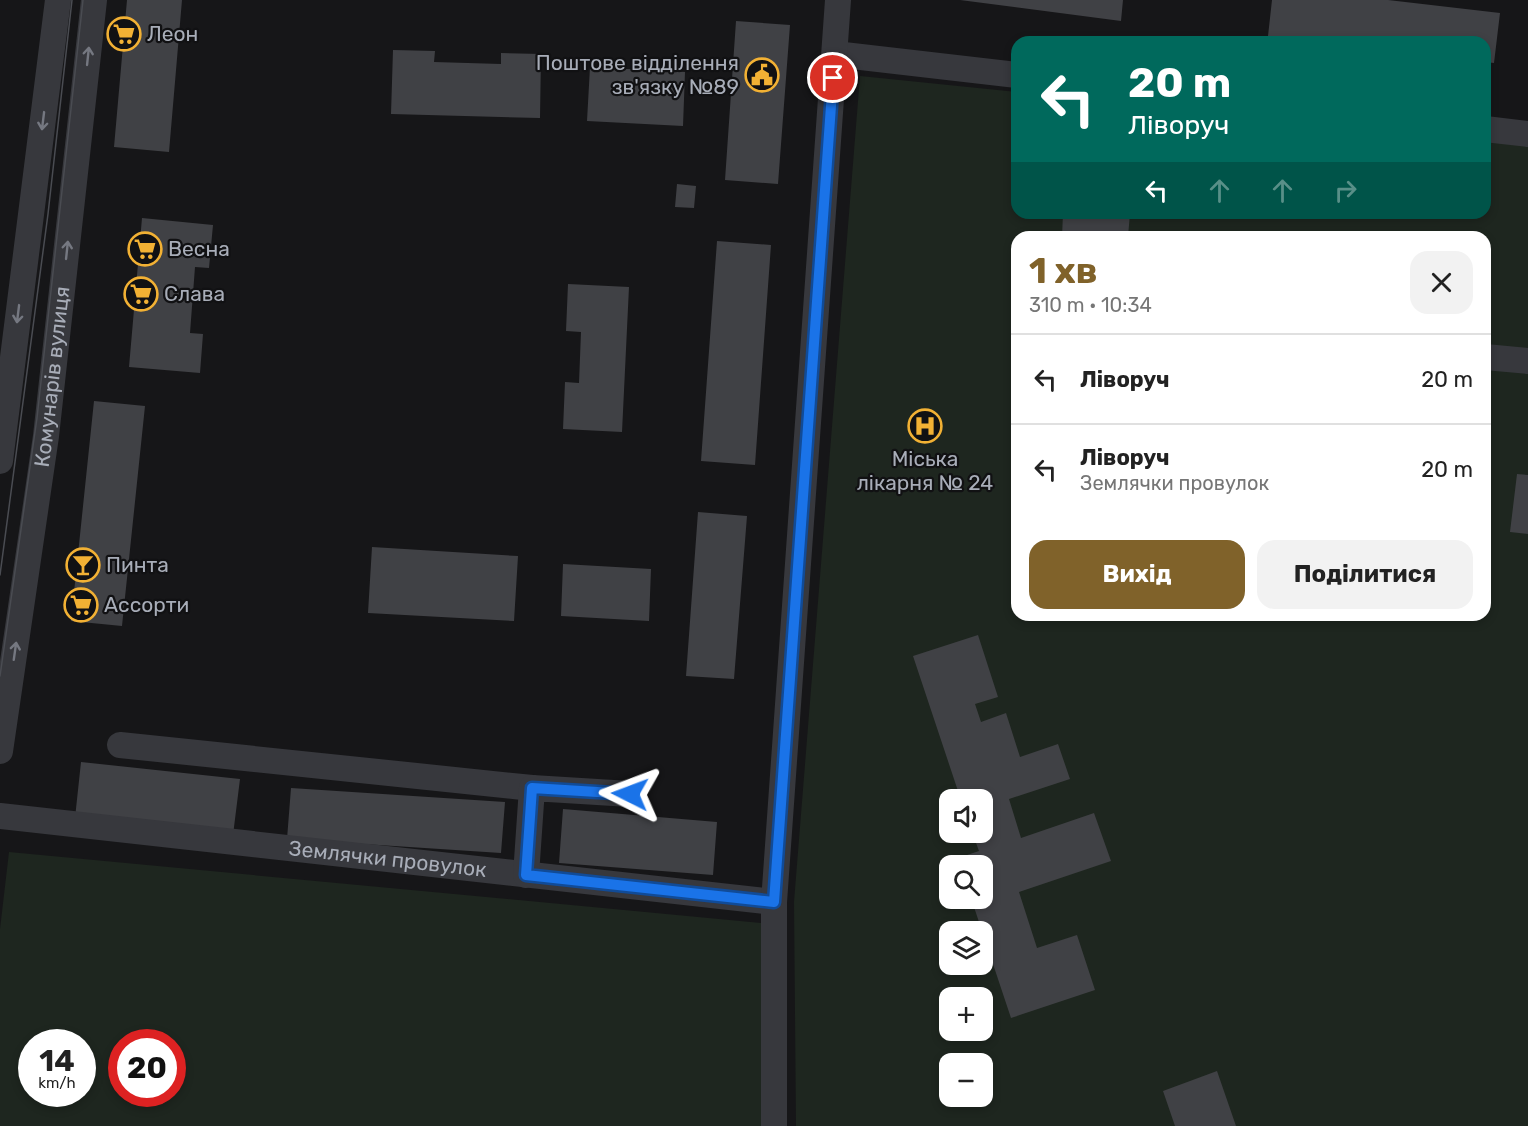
<!DOCTYPE html>
<html lang="uk">
<meta charset="utf-8">
<style>
body{margin:0;font-family:Rubik,sans-serif;background:#f2f2f2;color:#222;height:100vh;display:flex;flex-direction:column;font-size:22px;white-space:nowrap}
*{box-sizing:border-box;margin:0}
p{font-size:20px;color:#767676}
.icon{flex:none;width:33px;height:33px;fill:none;stroke:currentColor;stroke-width:2;stroke-linecap:round;stroke-linejoin:round}
.map{position:relative;flex:1;overflow:hidden}
.details{position:absolute;left:1011px;top:231px;width:480px;height:390px;display:flex;flex-direction:column;background:#fff;border-radius:18px;box-shadow:0 3px 9px #0003}
.details>*{flex:none}
.top-card{position:absolute;left:1011px;top:36px;width:480px;height:183px;border-radius:18px;box-shadow:0 3px 9px #0003;background:#00695c;color:#fff;overflow:hidden}
.controls{position:absolute;left:939px;top:789px;display:grid;gap:12px}
.controls a{display:grid;place-items:center;width:54px;height:54px;border-radius:12px;background:#fff;box-shadow:0 3px 9px #0003;font-size:30px}
.speed{position:absolute;left:18px;top:1029px;display:flex;gap:12px;font-size:30px;font-weight:700;text-align:center}
.speed>*{display:grid;place-content:center;width:78px;height:78px;border-radius:50%;background:#fff;box-shadow:0 3px 9px #0003;line-height:1}
.speed small{font-size:15px;font-weight:400}
.speed .limit{border:9px solid #d22;background:#fff;color:#111}
.pin{position:absolute;display:grid;place-items:center;width:51px;height:51px;color:#fff;margin:-26px;border:3px solid #fff;border-radius:50%;box-shadow:0 2px 6px #0007}
.me{position:absolute;width:66px;margin:-33px;rotate:273deg;stroke-linejoin:round;filter:drop-shadow(0 0 4px #0008)}
.turn{display:flex;align-items:center;gap:21px;height:126px;padding:0 18px;font-size:27px}
.turn .icon{width:78px;height:78px;stroke-width:2.5}
.turn b{display:block;font-size:42px;line-height:51px}
.lanes{display:flex;align-items:center;height:57px;padding:0 18px;background:#0003;justify-content:center;gap:30px;direction:ltr}
.lanes .off{opacity:.35}
.round{display:grid;place-items:center;flex:none;width:63px;height:63px;border-radius:18px;background:#f2f2f2}
.summary{display:flex;align-items:center;justify-content:space-between;height:102px;padding:0 18px}
h1{font-size:36px;font-weight:700;line-height:45px;color:#80622a}
.cta{display:flex;gap:12px;margin-top:auto;padding:12px 18px}
.cta a{flex:1;height:69px;border-radius:18px;background:#80622a;color:#fff;font-size:24px;font-weight:700;line-height:69px;text-align:center}
.cta a+a{background:#f2f2f2;color:#222}
ul{padding:0;list-style:none}
li{display:flex;align-items:center;gap:18px;height:90px;padding:0 18px;border-top:2px solid #e0e0e0}
li div{flex:1}
li b{display:block;font-size:22px}
li em{font-style:normal}
.map>svg:first-child{display:block}
.green{fill:#1e261f;fill-rule:evenodd}
.building{fill:#404145}
.lines{fill:none;stroke-linecap:round;stroke-linejoin:round}
.minor{stroke:#37383d;stroke-width:26}
.tram{stroke:#4a4c52;stroke-width:1.5}
.oneway{stroke:#757881}
.route-casing{stroke:#114b97;stroke-width:15}
.route{stroke:#1a73e8;stroke-width:10}
.labels{text-anchor:middle;stroke-width:4.5;stroke-linejoin:round;paint-order:stroke}
.poi-label{font-size:21px;fill:#a8adb8;stroke:#111113;text-anchor:start}
.street-label{font-size:21px;fill:#a8adb8;stroke:#111113}
</style>
<div class="map">
<svg width="1528" height="1126" viewBox="0 0 1528 1126">
<rect width="100%" height="100%" fill="#161618"/>
<path class="green" d="M860,76l157,16v121h468v-73l43,4v982h-732l-2,-224zM1017,237h468v378h-468zM950,800h32v32h-32zM950,866h32v32h-32zM950,932h32v32h-32zM950,998h32v32h-32zM950,1064h32v32h-32z
M9,852l752,71v203h-761v-197zM32,1042h50v52h-50zM122,1042h50v52h-50z"/>
<path class="building" d="M127,0h55l-13,152 -55,-5z
M960,0h163l-2,21z
M1272,0h116l112,13 -6,50 -9,-1v-20h-169l-48,-6z
M736,21l54,4 -12,159 -53,-4z
M393,50l42,1 -1,11 67,2v-11l40,1 -1,64 -149,-4z
M590,67l95,5 -2,54 -96,-5z
M677,184l19,2 -2,22 -19,-1z
M1063,213h67l-2,24h-66z
M142,218l71,7 -4,43 -14,-1 -5,66 13,1 -3,39 -71,-6z
M717,241l54,4 -16,220 -54,-4z
M568,284l61,3 -7,145 -59,-3 2,-47 14,1 2,-51 -15,-1z
M94,401l51,5 -23,220 -51,-5z
M1517,474l11,1v59l-18,-2z
M698,512l49,4 -13,163 -48,-3z
M372,547l146,9 -4,65 -146,-8z
M563,564l88,5 -2,52 -88,-5z
M978,635l20,62 -23,7 6,18 25,-9 14,44 38,-13 12,35 -61,20 12,39 73,-25 17,48 -92,31 18,56 40,-13 18,55 -84,28 -40,-120h11v-32h-22l-2,-8 21,-7 -7,-19h10v-32h-21l-48,-144z
M81,762l159,17 -7,56 -158,-17z
M291,788l214,14 -4,51 -214,-14z
M563,809l154,13 -4,53 -154,-12z
M1217,1071l19,55h-61l-12,-35z"/>
<g class="lines">
<g class="minor">
<path d="M835,54l182,21"/>
<path d="M1485,129l43,5"/>
<path d="M1485,357l43,4"/>
<path d="M0,461l58,-461"/>
<path d="M120,745l412,43"/>
<path id="s1" d="M0,751l46,-315 48,-436"/>
<path id="s2" d="M0,816l774,86"/>
<path d="M526,875l6,-87 98,6"/>
<path d="M774,1126v-224l64,-902"/>
</g>
<path class="tram" d="M0,575l48,-361 24,-214
M0,676l37,-258 46,-418"/>
</g>
<defs><path id="oneway-shaft" d="M-6 0H5M1.5-3L5.5 0L1.5 3" fill="none" stroke-width="1.6" stroke-linecap="round" stroke-linejoin="round" transform="scale(1.5)"/></defs>
<g class="oneway">
<use href="#oneway-shaft" transform="translate(88 56) rotate(-84)"/>
<use href="#oneway-shaft" transform="translate(43 121) rotate(97)"/>
<use href="#oneway-shaft" transform="translate(67 250) rotate(-84)"/>
<use href="#oneway-shaft" transform="translate(18 314) rotate(97)"/>
<use href="#oneway-shaft" transform="translate(15 651) rotate(-82)"/>
</g>
<g class="lines">
<defs>
<path id="route" d="M630,794l-98,-6 -6,87 248,27 59,-824"/>
</defs>
<use href="#route" class="route-casing"/>
<use href="#route" class="route"/>
</g>
<defs>
<symbol id="supermarket-ring" viewBox="-11 -11 22 22"><circle r="9.5" fill="#111113" stroke="#f2b134" stroke-width="1.5"/><path d="M-6-5.5h2.5l.6 2H6L4.5 2H-2.5L-4.4-4H-6ZM-1.5 3.2a1.3 1.3 0 1 0 .1 0ZM3 3.2a1.3 1.3 0 1 0 .1 0Z" fill="#f2b134"/></symbol>
<symbol id="civic-ring" viewBox="-11 -11 22 22"><circle r="9.5" fill="#111113" stroke="#f2b134" stroke-width="1.5"/><path d="M-.6-6.5H3V-4.5H.6V-3L4-1V1h2V6H-6V1h2V-1L-.6-3ZM-1.2 2.5V6h2.4V2.5Z" fill="#f2b134"/></symbol>
<symbol id="hospital-ring" viewBox="-11 -11 22 22"><circle r="9.5" fill="#111113" stroke="#f2b134" stroke-width="1.5"/><path d="M-5-5h3v3.5h4V-5h3V5h-3V1.5h-4V5h-3Z" fill="#f2b134"/></symbol>
<symbol id="bar-ring" viewBox="-11 -11 22 22"><circle r="9.5" fill="#111113" stroke="#f2b134" stroke-width="1.5"/><path d="M-6-5H6L.8 .8V4.5H3.5V6h-7V4.5H-.8V.8Z" fill="#f2b134"/></symbol>
</defs>
<g fill-rule="evenodd">
<use href="#supermarket-ring" x="105" y="15" width="38" height="38"/>
<use href="#civic-ring" x="743" y="56" width="38" height="38"/>
<use href="#supermarket-ring" x="126" y="230" width="38" height="38"/>
<use href="#supermarket-ring" x="122" y="275" width="38" height="38"/>
<use href="#hospital-ring" x="906" y="407" width="38" height="38"/>
<use href="#bar-ring" x="64" y="546" width="38" height="38"/>
<use href="#supermarket-ring" x="62" y="586" width="38" height="38"/>
</g>
<g class="labels">
<g class="poi-label">
<text x="147" y="41">Леон</text>
<text x="739" y="70" text-anchor="end">Поштове відділення<tspan x="739" dy="24">зв'язку №89</tspan></text>
<text x="168" y="256">Весна</text>
<text x="164" y="301">Слава</text>
<text x="925" y="466" text-anchor="middle">Міська<tspan x="925" dy="24">лікарня № 24</tspan></text>
<text x="106" y="572">Пинта</text>
<text x="104" y="612">Ассорти</text>
</g>
<g class="street-label">
<text dy="7" stroke="none"><textPath href="#s1" startOffset="378">Комунарів вулиця</textPath></text>
<text dy="7" stroke="none"><textPath href="#s2" startOffset="390">Землячки провулок</textPath></text>
</g>
</g>
</svg>
<div class="controls">
<a><svg class="icon" aria-label="sound" viewBox="0 0 24 24"><path d="M4 9h4l5-4v14l-5-4H4zM17 9q2 3 0 6"/></svg></a>
<a><svg class="icon" aria-label="search" viewBox="0 0 24 24"><circle cx="10" cy="10" r="6"/><path d="M15 15l6 6"/></svg></a>
<a><svg class="icon" aria-label="layers" viewBox="0 0 24 24"><path d="M12 4l9 5-9 5-9-5zM3 14l9 5 9-5"/></svg></a>
<a>+</a>
<a>−</a>
</div>
<div class="speed"><div>14<small>km/h</small></div><div class="limit">20</div></div>
<div class="pin" style="left:833px;top:78px;background:#d93025"><svg class="icon" aria-label="arrive" viewBox="0 0 24 24"><path d="M6 21V4h12l-3 4 3 4H6"/></svg></div>
<svg class="me" style="left:630px;top:794px" viewBox="-20 -20 40 40"><path d="M0-17L14 15 0 8-14 15z" fill="#1a73e8" stroke="#fff" stroke-width="4"/></svg>
<div class="top-card">
<div class="turn"><svg class="icon" aria-label="left" viewBox="0 0 24 24"><path d="M17 20v-9H6M10 6l-5 5 5 5"/></svg><div><b>20 m</b>Ліворуч</div></div>
<div class="lanes"><svg class="icon" aria-label="left" viewBox="0 0 24 24"><path d="M17 20v-9H6M10 6l-5 5 5 5"/></svg><svg class="icon off" aria-label="ahead" viewBox="0 0 24 24"><path d="M12 20V5M6 11l6-6 6 6"/></svg><svg class="icon off" aria-label="ahead" viewBox="0 0 24 24"><path d="M12 20V5M6 11l6-6 6 6"/></svg><svg class="icon off" aria-label="right" viewBox="0 0 24 24"><path d="M7 20v-9h11M14 6l5 5-5 5"/></svg></div>
</div>
<section class="details">
<div class="summary"><div><h1>1 хв</h1><p>310 m · 10:34</p></div><a class="round"><svg class="icon" aria-label="close" viewBox="0 0 24 24"><path d="M6 6l12 12M18 6L6 18"/></svg></a></div>
<ul>
<li><svg class="icon" aria-label="left" viewBox="0 0 24 24"><path d="M17 20v-9H6M10 6l-5 5 5 5"/></svg><div><b>Ліворуч</b></div><em>20 m</em></li>
<li><svg class="icon" aria-label="left" viewBox="0 0 24 24"><path d="M17 20v-9H6M10 6l-5 5 5 5"/></svg><div><b>Ліворуч</b><p>Землячки провулок</p></div><em>20 m</em></li>
</ul>
<div class="cta"><a>Вихід</a><a>Поділитися</a></div>
</section>
</div>
